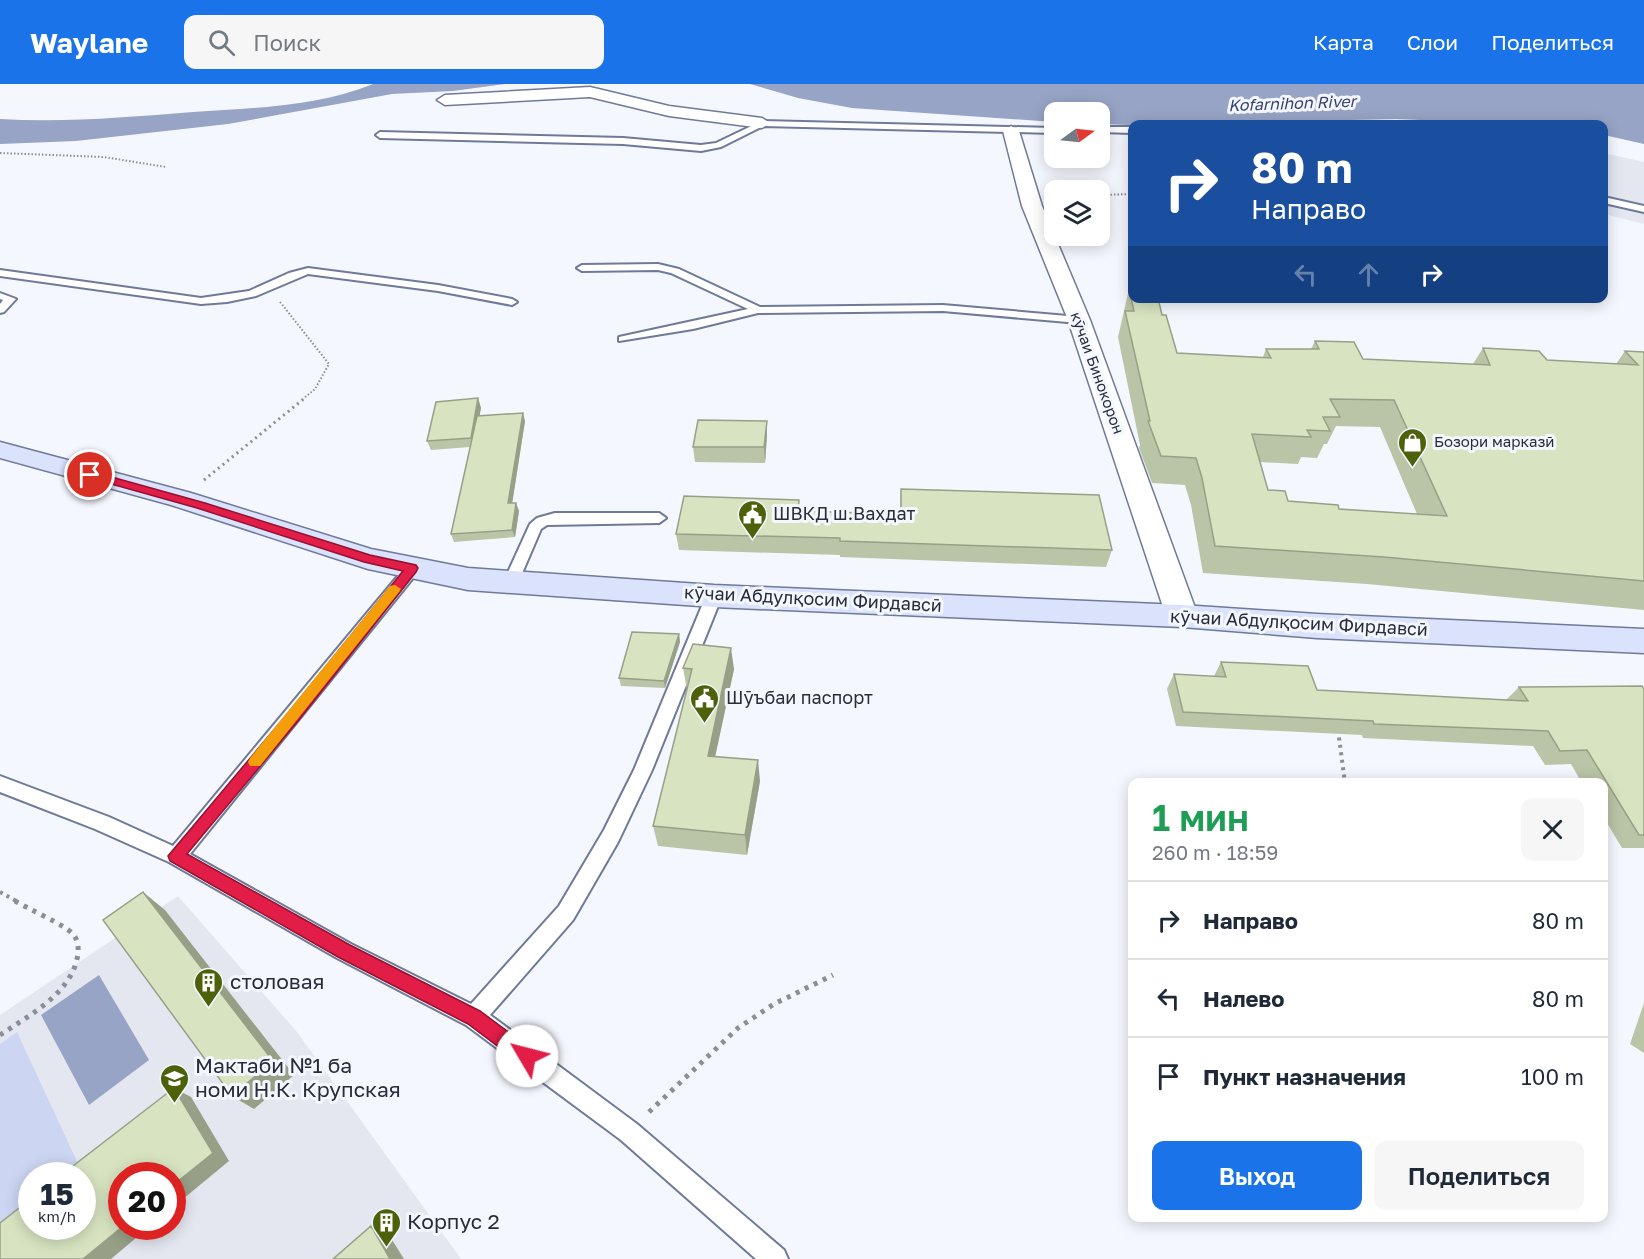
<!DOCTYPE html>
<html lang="ru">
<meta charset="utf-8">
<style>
body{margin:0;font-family:"Golos Text",sans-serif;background:#f6f6f7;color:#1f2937;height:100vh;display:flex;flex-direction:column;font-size:22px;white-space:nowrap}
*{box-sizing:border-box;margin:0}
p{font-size:20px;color:#747a83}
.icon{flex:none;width:33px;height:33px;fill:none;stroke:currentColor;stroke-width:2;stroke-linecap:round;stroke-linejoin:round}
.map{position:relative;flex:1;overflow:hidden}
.panel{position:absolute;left:1128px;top:694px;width:480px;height:444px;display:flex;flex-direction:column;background:#fff;border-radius:12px;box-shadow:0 3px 15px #0003}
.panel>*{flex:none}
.hud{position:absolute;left:1128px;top:36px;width:480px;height:183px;border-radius:12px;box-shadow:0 3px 15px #0003;background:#1a4fa0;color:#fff;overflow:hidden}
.needle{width:39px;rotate:75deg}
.buttons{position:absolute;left:1044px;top:18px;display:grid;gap:12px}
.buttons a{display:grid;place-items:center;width:66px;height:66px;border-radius:12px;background:#fff;box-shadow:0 3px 15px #0003;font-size:30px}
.speed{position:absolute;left:18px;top:1078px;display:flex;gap:12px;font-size:30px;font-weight:700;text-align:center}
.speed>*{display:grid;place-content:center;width:78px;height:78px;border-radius:50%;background:#fff;box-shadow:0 3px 15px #0003;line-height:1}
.speed small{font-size:15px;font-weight:400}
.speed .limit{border:9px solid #d22;background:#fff;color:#111}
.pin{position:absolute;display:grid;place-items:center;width:51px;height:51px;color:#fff;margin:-26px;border:3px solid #fff;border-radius:50%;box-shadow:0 2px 6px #0007}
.me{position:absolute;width:66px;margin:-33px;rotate:307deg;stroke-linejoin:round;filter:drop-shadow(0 0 4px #0008)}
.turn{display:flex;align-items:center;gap:21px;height:126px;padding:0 24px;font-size:27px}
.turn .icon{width:78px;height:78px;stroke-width:2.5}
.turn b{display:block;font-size:42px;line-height:51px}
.lanes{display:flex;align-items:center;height:57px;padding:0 24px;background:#0003;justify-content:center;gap:30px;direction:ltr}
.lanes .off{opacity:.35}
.round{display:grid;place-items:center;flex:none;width:63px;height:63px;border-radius:12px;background:#f6f6f7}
.overview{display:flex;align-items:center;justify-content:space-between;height:102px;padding:0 24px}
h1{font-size:36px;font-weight:600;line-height:45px;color:#1e9e55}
.cta{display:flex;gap:12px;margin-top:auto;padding:12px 24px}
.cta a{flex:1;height:69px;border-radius:12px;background:#1a73e8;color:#fff;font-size:24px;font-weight:600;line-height:69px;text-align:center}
.cta a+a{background:#f6f6f7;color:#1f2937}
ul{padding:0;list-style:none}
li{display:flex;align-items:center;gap:18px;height:78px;padding:0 24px;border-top:2px solid #e0e1e3}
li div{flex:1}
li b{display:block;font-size:22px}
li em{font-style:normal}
header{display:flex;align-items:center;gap:36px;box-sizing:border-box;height:84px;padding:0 30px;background:#1a73e8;color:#fff}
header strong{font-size:28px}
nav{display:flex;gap:33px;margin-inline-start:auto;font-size:21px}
.search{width:420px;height:54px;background:#f6f6f7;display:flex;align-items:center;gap:15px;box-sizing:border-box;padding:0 21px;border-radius:12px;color:#747a83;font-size:22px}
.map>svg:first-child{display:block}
.built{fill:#e4e7f0;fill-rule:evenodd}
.green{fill:#ccd6f2}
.water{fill:#98a4c5}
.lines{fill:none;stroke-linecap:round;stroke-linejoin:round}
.lane-casing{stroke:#6f7a98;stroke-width:4}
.street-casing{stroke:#6f7a98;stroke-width:3}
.secondary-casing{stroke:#6f7a98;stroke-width:3}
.path-far3{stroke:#8b8e98;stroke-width:2;stroke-dasharray:1.5 2;stroke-linecap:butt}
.path-far2{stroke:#8b8e98;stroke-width:3;stroke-dasharray:2 4;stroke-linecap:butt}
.path-far1{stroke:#8b8e98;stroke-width:4;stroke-dasharray:3 4.5;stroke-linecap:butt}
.path{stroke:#8b8e98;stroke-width:5;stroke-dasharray:4 6;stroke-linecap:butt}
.lane{fill:#fff;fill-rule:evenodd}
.street{fill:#fff;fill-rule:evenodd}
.secondary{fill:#dae2fc;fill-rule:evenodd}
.wall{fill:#bac4a6;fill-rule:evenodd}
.shaded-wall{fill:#97a087}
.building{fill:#d8e4c1;stroke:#97a087;stroke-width:1.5;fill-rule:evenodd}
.route{fill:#e11d48;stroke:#92132f;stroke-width:1.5}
.slow{fill:#f59e0b}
.labels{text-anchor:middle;stroke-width:6;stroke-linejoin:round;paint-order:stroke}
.far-street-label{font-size:15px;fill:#292d3a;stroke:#f5f7fe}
.far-poi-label{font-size:15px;fill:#292d3a;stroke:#f5f7fe;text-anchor:start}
.far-water-label{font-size:16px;font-style:italic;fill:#344270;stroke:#f5f7fe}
.poi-label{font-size:18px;fill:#292d3a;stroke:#f5f7fe;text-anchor:start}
.street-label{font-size:18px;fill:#292d3a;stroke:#f5f7fe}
.near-poi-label{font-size:21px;fill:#292d3a;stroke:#f5f7fe;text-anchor:start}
</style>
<header>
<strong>Waylane</strong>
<div class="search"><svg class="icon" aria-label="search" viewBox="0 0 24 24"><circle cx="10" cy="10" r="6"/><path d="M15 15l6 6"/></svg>Поиск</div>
<nav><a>Карта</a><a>Слои</a><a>Поделиться</a></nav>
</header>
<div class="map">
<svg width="1644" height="1175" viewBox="0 0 1644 1175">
<rect width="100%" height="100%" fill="#f5f7fe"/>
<path class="built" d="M1604,69l40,9v62l-40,-10z
M178,812l119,136 164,227h-461v-244zM32,1092h50v51h-50zM122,1092h50v51h-50z"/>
<path class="green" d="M17,948l63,136 -11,8h-37l-1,29 -31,24v-185z"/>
<path class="water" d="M373,0h132l-52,7 -61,3 -164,30 -152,17 -76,3v-25c64,4 129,-2 193,-7 59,-4 124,-5 180,-28z
M750,0h894v60l-40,-9v-11h-88l-120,-5 -268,6 -28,-1v-12h-46v10l-202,-14 -54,-10z
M99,891l50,85 -60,45 -48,-90z"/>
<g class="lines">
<defs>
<path id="lane" d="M762,37l292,7v5l-291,-7 -42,21 -20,4 -78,-7 -243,-6 -4,-3 4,-3 243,6 78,7 15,-2z
M1132,43v6l-32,-1v-5z
M1604,113l40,9v6l-40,-9z
M658,180l21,5 81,38 183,-2 136,12 6,3 -6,3 -136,-12 -185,2 -65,16 -74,12v-4l129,-28 -77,-36 -13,-3 -76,1 -5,-3 5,-3z
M308,184l130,17 74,14 5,3 -5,3 -74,-14 -130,-17 -52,22 -29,6 -26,2 -201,-28v-6l201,28 48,-7 40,-18z
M0,209l16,6 -12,13 -4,1v-9l3,-4 -3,-1z
M555,429h104l7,5 -7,5 -112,2 -6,4 -24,56h-10l-3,-4 26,-57 7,-6z
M412,480l5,1 2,4 -2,4 -227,281 161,90 120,60 88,-98 45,-76 30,-60 72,-174 3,-4h10l3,4 -70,174 -34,72 -45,78 -83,95 147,109 147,126 4,9h-32l-135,-119 -155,-115 -129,-67 -168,-96 -74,-33 -95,-37v-16l109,41 64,29 234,-281z"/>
<path id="street" d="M590,3l79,19 93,12 8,5 -8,5 -93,-12 -79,-19 -145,8 -8,-5 8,-5z
M1011,42l8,5 23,75 48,114 108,296 -5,8 -11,3 -11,-3 -5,-8 -98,-296 -46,-114 -19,-75z"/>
<path id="secondary" d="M0,358l191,51 180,56 97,19 246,17 468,20 135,9 327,15v24l-327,-15 -135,-11 -468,-20 -246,-17 -100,-21 -197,-64 -171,-47z"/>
</defs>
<use href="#lane" class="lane-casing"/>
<use href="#street" class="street-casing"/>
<use href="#secondary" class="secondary-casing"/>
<path class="path-far3" d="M0,69l104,4 62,10
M1100,111l32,-1
M280,218l49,62 -14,25 -11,9"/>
<path class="path-far2" d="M204,396l102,-83"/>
<path class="path-far1" d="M1338,646l7,53
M0,808l18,10"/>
<path class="path" d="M0,951c28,-19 69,-40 77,-76 2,-9 2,-19 -5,-26 -8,-8 -45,-25 -57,-32
M649,1028l89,-84 36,-24 59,-29"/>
<use href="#lane" class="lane"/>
<use href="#street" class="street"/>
<use href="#secondary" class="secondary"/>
</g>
<path class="wall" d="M1129,205l33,26 15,38 86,4 3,-8h45l4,-8 48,18 110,5 10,-16 64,12 69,4 9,-13 19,1v258l-277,-26 -164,-11 -12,-68 -6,-20 -33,-2 -13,-35 1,-3 -22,-108zM1336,342l44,1 37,87 -78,-5 -51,-8 -20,-11 -8,-28 38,2 3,-7 16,1 7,-14h3z
M478,314l3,10 -2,8 46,5 -13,82h4l3,8 -4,26 -61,5 -3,-8 19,-87 -39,3 -4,-9z
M767,337v15l-2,27 -70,-1 -2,-15z
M901,405l211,61 -6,17 -266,-10v-2l-161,-5 -3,-16 123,-23 101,3z
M679,550l1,8 -15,46 -44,-2 -2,-8z
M1221,578l96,28 189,10 13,-13 125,2v159h-22l-18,-30v-35h-22l-11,-19 -26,1 -12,-19 -170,-8 -1,-3 -186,-9 -9,-37 7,-15 40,2z
M683,584l51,1 -19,87 45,25 -13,74 -89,-9 -5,-20 34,-136z
M1644,919v50l-14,-9z"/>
<path class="shaded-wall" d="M478,314l3,10 -7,39 -3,-9z
M523,329l2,8 -14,90 -3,-8z
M767,337v15l-2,27 -1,-16z
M516,419l3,8 -4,26 -3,-7z
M679,550l1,8 -15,46 -1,-7z
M731,564l3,21 -23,107 -3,-20z
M758,676l2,21 -13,74 -2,-20z
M143,808l22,18 129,165 -40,34 -22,-13z
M174,1004l17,9 38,64 -57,47z
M371,1142l18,9 15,24h-14z
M122,1143h27l-38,32h-28z"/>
<path class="building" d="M1129,205l3,1v8h26l4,17h4l11,38 94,5 -5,-9h53l-4,-8 39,1 9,17 127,6 -7,-17 56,3 8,9 91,5 -13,-14 19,1v229l-260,-24 -169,-11 -13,-68 -6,-20 -35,-2 -13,-35h2l-25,-110h9zM1330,315l64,1 53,116 -108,-7 -1,-4 -50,-4 -3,-10 -17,-1 -16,-56 59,3 -4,-7 23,1 -7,-14h17z
M478,314l-7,40 -44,3 9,-39z
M523,329l-15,90h8l-4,27 -61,4 26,-118z
M698,336l69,1 -3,26h-71z
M901,405l198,6 13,55 -272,-9v-3l-164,-4 8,-38 115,4 -1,11 103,3z
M632,548l47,2 -15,47 -45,-3z
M693,560l38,4 -23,108 50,4 -13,75 -92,-9 39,-157 -9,-1z
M1221,578l87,4 9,24 211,11 -9,-14 123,-1 2,3v146h-5l-52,-85 -27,1 -12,-20 -174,-7 -1,-3 -190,-9 -9,-38 52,3z
M143,808l130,169 -41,35 -129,-176z
M174,1004l39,65 -41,33v-10h-50v51l-39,32h-83v-36l32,-25v29h50v-51h-22z
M371,1142l19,33h-57z"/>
<path class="route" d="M90,387l115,32 165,52 46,10 2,3 -2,4 -118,149 -111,133 163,91 130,66 53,39 3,6 -3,7 -6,3 -7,-3 -52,-39 -130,-67 -168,-96 -2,-5 120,-143 115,-142 -39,-9 -167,-54 -111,-31v-5z"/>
<path class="slow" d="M395,501l6,4 -2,3 -139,174h-10l-2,-4 2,-4 140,-172z"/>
<defs>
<symbol id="shop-pin" viewBox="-11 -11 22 30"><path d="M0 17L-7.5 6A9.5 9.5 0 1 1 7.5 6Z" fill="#4d610b" stroke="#f5f7fe"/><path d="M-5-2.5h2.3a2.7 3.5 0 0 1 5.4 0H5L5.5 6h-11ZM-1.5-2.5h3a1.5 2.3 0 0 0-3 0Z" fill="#fff"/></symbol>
<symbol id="civic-pin" viewBox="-11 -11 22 30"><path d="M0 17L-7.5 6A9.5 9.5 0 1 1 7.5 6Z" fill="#4d610b" stroke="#f5f7fe"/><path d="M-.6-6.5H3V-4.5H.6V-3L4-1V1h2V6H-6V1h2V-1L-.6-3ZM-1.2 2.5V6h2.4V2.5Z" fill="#fff"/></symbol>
<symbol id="building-pin" viewBox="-11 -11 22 30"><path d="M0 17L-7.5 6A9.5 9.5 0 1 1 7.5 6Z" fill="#4d610b" stroke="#f5f7fe"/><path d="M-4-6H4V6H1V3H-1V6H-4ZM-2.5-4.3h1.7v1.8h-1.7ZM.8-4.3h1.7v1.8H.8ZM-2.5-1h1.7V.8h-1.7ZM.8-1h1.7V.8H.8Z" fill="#fff"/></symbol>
<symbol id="school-pin" viewBox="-11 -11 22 30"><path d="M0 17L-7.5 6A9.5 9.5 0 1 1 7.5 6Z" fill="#4d610b" stroke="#f5f7fe"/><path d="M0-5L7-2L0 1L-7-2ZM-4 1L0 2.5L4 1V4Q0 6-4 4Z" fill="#fff"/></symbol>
</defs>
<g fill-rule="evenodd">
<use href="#shop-pin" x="1396" y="342" width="33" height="45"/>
<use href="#civic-pin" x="736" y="414" width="33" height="45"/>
<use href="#civic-pin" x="688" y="598" width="33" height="45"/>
<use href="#building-pin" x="192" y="882" width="33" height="45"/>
<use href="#school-pin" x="158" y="978" width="33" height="45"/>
<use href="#building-pin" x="370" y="1122" width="33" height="45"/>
</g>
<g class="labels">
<g class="far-street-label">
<text transform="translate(1097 289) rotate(70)" y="5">кӯчаи Бинокорон</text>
</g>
<g class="far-poi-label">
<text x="1434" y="363">Бозори марказӣ</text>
</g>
<g class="far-water-label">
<text transform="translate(1292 19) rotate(-2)" y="6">Kofarnihon River</text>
</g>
<g class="poi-label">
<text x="773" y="436">ШВКД ш.Вахдат</text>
<text x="726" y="620">Шӯъбаи паспорт</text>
</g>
<g class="street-label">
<text transform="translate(813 515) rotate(3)" y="6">кӯчаи Абдулқосим Фирдавсӣ</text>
<text transform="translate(1299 539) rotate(3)" y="6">кӯчаи Абдулқосим Фирдавсӣ</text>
</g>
<g class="near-poi-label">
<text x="230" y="905">столовая</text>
<text x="195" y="989">Мактаби №1 ба<tspan x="195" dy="24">номи Н.К. Крупская</tspan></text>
<text x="407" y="1145">Корпус 2</text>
</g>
</g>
</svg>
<div class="buttons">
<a><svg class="needle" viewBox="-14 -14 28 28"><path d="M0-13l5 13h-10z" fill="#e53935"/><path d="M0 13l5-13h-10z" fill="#747a83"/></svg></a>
<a><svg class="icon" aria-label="layers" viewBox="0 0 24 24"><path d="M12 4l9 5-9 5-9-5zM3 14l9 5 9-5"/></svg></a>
</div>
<div class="speed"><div>15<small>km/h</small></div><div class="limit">20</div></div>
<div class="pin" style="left:90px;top:391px;background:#d93025"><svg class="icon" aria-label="arrive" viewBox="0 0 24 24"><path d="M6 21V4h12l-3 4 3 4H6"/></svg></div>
<svg class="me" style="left:527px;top:972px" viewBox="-20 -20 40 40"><circle r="19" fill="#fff"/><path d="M0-13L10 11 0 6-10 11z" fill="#e11d48"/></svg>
<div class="hud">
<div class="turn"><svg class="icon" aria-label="right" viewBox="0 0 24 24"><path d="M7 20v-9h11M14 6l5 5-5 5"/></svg><div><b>80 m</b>Направо</div></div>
<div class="lanes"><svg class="icon off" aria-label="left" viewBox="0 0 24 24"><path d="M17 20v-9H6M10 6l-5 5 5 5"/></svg><svg class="icon off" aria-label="ahead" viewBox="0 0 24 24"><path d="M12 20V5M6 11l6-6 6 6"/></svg><svg class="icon" aria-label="right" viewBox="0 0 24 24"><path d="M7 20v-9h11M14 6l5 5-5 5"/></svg></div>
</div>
<section class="panel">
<div class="overview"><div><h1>1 мин</h1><p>260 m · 18:59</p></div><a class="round"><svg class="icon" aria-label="close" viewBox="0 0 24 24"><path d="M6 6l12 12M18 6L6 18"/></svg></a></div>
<ul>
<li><svg class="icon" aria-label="right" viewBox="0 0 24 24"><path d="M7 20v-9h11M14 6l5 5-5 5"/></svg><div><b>Направо</b></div><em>80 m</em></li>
<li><svg class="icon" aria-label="left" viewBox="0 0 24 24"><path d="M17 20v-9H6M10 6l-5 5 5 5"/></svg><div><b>Налево</b></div><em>80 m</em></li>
<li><svg class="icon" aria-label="arrive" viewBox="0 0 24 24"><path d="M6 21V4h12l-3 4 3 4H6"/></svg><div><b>Пункт назначения</b></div><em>100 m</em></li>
</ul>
<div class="cta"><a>Выход</a><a>Поделиться</a></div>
</section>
</div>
